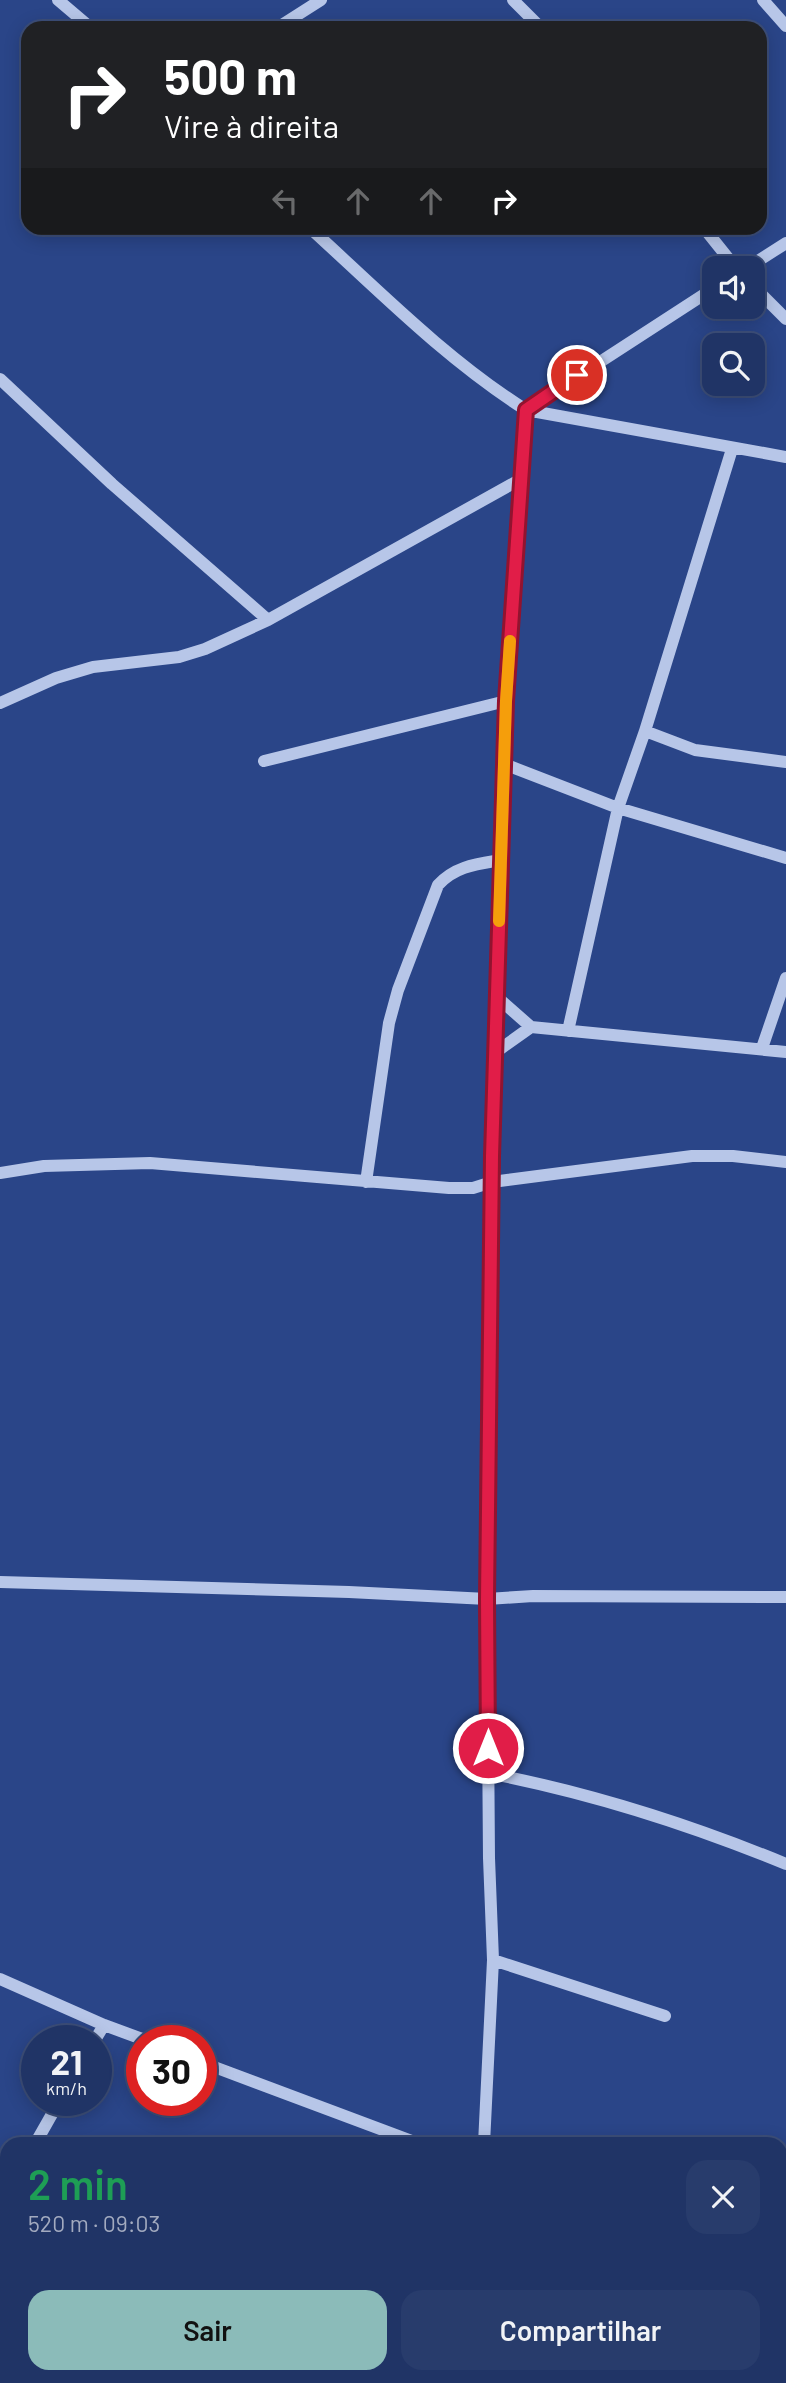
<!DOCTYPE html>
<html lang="pt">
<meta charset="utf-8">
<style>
body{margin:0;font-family:Barlow,sans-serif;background:#283c6c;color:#f1f3f6;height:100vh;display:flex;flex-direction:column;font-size:26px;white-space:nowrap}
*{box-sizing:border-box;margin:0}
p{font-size:23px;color:#a2aabf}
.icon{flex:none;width:38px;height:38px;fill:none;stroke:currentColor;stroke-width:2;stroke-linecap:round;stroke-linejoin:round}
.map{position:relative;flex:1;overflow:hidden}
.panel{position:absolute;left:0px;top:2137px;width:788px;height:247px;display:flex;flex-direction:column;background:#203466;border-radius:21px 21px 0 0;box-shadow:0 4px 18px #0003,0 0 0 2px #3d4f7a}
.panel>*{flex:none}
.banner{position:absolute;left:21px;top:21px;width:746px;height:214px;border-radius:21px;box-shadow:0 4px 18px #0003,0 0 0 2px #3d4f7a;background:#202124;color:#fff;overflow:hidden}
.fabs{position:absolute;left:702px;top:256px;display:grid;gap:14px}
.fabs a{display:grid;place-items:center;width:63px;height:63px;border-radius:14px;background:#203466;box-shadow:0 4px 18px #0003,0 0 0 2px #3d4f7a;font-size:35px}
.speed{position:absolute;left:21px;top:2025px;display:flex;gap:14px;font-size:35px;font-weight:700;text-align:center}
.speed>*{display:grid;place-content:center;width:91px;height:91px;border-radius:50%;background:#203466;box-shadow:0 4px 18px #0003,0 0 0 2px #3d4f7a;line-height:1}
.speed small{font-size:18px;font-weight:400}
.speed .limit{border:10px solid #d22;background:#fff;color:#111}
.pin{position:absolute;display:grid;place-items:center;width:60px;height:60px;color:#fff;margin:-30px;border:4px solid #fff;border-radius:50%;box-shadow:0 2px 7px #0007}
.me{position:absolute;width:77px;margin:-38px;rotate:0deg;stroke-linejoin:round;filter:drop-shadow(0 0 5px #0008)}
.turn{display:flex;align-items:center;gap:24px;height:147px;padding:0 28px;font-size:32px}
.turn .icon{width:91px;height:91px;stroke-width:2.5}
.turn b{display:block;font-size:49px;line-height:60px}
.lanes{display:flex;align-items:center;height:66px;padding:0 28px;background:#0003;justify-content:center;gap:35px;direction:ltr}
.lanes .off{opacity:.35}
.round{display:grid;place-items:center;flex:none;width:74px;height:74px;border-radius:21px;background:#283c6c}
.headline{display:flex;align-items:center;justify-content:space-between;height:119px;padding:0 28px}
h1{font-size:42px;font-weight:600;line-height:52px;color:#1e9e55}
.action{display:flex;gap:14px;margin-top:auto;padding:14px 28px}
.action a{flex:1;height:80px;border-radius:21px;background:#8bbbb9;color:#111;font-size:28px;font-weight:600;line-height:80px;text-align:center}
.action a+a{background:#283c6c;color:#f1f3f6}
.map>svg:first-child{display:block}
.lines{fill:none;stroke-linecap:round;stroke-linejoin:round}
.minor{stroke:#b7c6e8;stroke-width:12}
.route-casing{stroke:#92132f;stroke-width:18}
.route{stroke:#e11d48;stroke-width:12}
.slow{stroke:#f59e0b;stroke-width:12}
</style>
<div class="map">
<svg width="786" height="2383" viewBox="0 0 786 2383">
<rect width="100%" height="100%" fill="#2a4588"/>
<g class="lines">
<path class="minor" d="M58,0l33,28
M513,0l28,28
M763,0l23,26
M277,28l44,-28
M310,228c69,63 137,132 216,182l260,47
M704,228l32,40
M747,268l39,-25
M752,285l34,34
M0,379l112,105 156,136
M0,703l56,-25 37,-11 86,-10 26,-8 63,-29 253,-141
M645,731l50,19 91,12
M264,761l242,-60
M504,764l114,44 168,50
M497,997l34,30 255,25
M568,1031l50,-223 27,-77 87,-282
M762,1048l24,-70
M496,1052l35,-25
M0,1173l44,-7 106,-3 299,25h24l19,-6 200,-26h41l53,6
M366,1182l23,-159 9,-33 40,-105c17,-19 39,-21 63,-25
M0,1582l349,10 138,7 46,-3 253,1
M488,1773c103,20 201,51 298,91
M493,1960l172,56
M0,1979l104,46 41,15
M95,2040l9,-15
M201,2062l219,82
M35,2144l25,-44
M484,2144l9,-184 -4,-102 -2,-259 5,-417 14,-481 20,-291 188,-122
M0,2209l7,-14
M780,2265l6,2
M0,2314l7,3
M132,2376l13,7
M488,2376v7"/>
</g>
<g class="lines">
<defs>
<path id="route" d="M488,1748l-1,-149 5,-443 14,-455 20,-291 51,-35"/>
</defs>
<use href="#route" class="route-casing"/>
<use href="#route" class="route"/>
<path class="slow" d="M499,921l7,-220 4,-60"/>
</g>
</svg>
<div class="fabs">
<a><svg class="icon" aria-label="sound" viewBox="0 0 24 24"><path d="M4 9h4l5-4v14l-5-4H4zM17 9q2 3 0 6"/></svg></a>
<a><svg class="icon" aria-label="search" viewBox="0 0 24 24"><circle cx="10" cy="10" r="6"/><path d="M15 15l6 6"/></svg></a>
</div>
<div class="speed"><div>21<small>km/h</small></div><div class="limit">30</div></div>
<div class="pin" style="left:577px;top:375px;background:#d93025"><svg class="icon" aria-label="arrive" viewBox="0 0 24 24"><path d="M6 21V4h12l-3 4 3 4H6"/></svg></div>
<svg class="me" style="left:488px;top:1748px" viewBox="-20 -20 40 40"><circle r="17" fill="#e11d48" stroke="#fff" stroke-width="3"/><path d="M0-11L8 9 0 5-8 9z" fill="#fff"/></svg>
<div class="banner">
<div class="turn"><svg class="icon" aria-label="right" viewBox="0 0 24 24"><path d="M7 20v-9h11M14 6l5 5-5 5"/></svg><div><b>500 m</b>Vire à direita</div></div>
<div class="lanes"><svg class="icon off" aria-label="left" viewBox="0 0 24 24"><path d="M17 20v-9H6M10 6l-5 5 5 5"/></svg><svg class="icon off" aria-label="ahead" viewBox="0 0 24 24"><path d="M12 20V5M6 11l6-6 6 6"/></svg><svg class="icon off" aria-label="ahead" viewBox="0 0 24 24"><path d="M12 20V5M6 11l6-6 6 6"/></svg><svg class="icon" aria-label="right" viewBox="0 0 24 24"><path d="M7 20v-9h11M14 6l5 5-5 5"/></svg></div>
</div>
<section class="panel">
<div class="headline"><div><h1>2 min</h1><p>520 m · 09:03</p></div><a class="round"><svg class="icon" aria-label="close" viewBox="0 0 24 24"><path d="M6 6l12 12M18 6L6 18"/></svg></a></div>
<div class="action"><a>Sair</a><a>Compartilhar</a></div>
</section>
</div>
